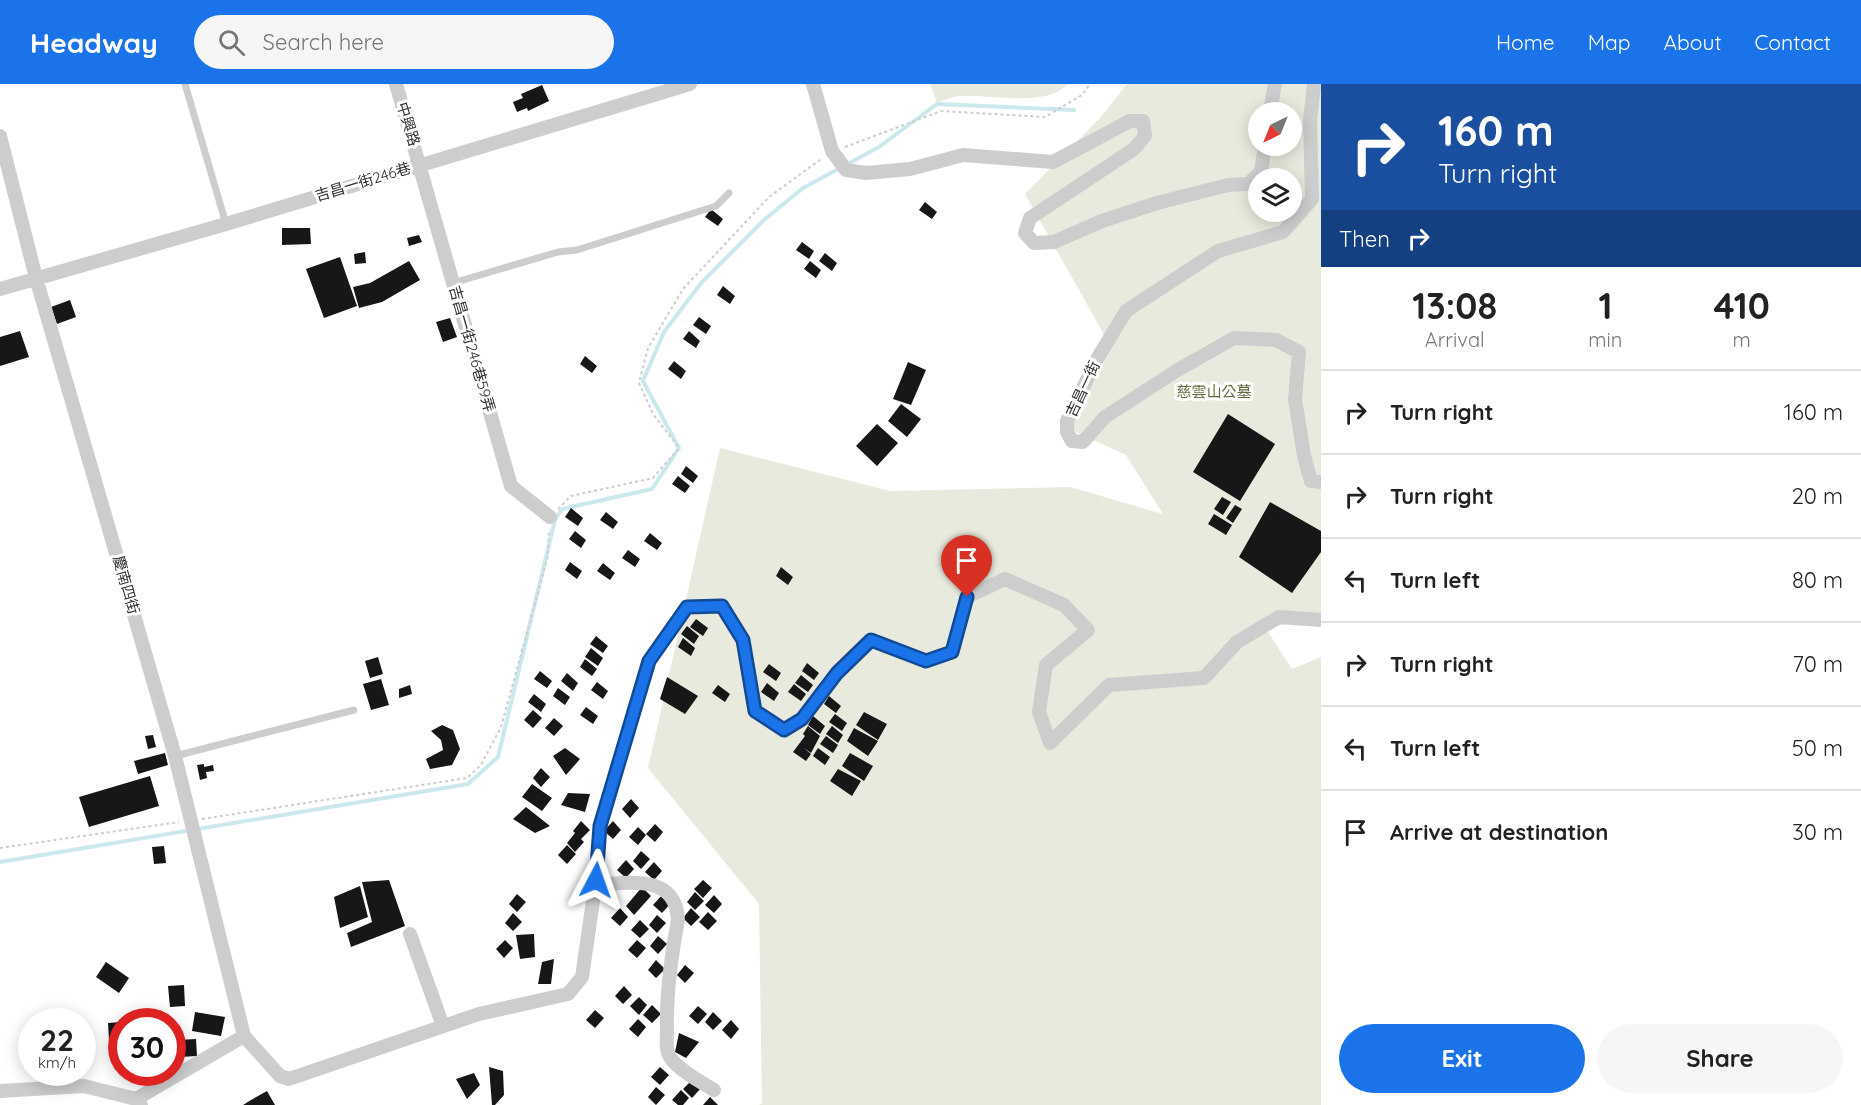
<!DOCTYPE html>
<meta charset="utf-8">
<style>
body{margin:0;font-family:Quicksand,"Noto Sans TC",sans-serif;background:#f6f6f6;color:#222;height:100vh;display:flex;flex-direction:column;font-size:22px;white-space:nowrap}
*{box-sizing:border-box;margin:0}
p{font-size:20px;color:#767676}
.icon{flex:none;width:33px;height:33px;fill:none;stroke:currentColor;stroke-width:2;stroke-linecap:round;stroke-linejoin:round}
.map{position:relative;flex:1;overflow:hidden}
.side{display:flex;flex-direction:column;background:#fff;width:540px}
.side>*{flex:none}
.hud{background:#1a4fa0;color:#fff;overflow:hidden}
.needle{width:39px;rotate:223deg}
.tools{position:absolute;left:1248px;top:18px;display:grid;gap:12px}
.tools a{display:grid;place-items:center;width:54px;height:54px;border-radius:50%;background:#fff;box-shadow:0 3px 15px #0003;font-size:30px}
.speed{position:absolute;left:18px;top:924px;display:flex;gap:12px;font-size:30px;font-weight:700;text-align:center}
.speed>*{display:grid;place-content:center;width:78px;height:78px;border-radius:50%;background:#fff;box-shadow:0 3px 15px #0003;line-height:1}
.speed small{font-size:15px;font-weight:400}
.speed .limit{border:9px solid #d22;background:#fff;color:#111}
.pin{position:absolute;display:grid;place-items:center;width:51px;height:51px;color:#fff;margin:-62px -26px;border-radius:50% 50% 50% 0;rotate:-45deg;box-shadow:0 0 6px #0007}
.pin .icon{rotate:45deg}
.me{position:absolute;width:66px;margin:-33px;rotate:4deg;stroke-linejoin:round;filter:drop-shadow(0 0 4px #0008)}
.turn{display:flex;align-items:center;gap:21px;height:126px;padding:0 18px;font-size:27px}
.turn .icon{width:78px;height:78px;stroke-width:2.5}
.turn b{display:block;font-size:42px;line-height:51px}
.then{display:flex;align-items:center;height:57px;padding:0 18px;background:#0003;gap:12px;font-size:22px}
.eta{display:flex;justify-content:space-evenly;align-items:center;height:102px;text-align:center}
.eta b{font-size:36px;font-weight:700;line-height:42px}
.button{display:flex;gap:12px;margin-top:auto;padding:12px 18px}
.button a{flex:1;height:69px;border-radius:36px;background:#1a73e8;color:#fff;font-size:24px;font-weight:700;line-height:69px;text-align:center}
.button a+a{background:#f6f6f6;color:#222}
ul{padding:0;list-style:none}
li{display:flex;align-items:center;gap:18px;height:84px;padding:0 18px;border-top:2px solid #e0e0e0}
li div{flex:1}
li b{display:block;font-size:22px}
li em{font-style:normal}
header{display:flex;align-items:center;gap:36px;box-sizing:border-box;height:84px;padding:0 30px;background:#1a73e8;color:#fff}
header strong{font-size:28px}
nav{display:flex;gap:33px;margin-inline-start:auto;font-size:21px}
.search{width:420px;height:54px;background:#f6f6f6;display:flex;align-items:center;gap:15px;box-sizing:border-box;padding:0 21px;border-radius:33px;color:#767676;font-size:22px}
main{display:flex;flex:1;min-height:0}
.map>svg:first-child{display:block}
.green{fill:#e7eadc;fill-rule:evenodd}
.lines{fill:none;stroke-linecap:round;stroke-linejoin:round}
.stream{stroke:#cbe8ed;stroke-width:4}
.building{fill:#171717}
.path{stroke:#cdcdcd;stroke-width:2;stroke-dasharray:3 3;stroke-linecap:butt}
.service{stroke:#cdcdcd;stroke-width:7}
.minor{stroke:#cdcdcd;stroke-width:14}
.route-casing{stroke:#114b97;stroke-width:15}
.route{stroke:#1a73e8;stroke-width:10}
.labels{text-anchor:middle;stroke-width:6;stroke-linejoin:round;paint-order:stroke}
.street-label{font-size:15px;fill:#303030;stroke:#fff}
.park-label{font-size:15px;fill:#5f6d3d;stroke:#fff}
</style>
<header>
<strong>Headway</strong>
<div class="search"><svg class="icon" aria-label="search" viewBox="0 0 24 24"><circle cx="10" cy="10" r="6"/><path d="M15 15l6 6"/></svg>Search here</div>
<nav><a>Home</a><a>Map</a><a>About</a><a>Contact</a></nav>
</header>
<main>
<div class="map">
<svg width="1321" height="1021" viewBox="0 0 1321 1021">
<rect width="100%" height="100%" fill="#fff"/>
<path class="green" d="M930,0h137c-20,24 -79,10 -108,12 -7,1 -15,4 -22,7z
M1127,0h194v531l-55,14 26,40 29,-12v448h-562l3,-2 -3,-199 -111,-136 72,-320 170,43 180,-4 93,27 -37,-59 -65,-30 50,-78 -86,-153 75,-76zM1258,28h34v34h-34zM1258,94h34v34h-34z"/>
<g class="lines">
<path class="stream" d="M0,778l468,-78 30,-27 57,-237 7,-11 90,-20 27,-41 -36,-67 21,-49 38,-50 62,-62 39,-32 76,-41 58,-43 137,6"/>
</g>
<path class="building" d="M542,1l7,16 -21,10 -1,-3 -10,4 -4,-10 10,-4 -2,-4z
M925,118l12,10 -5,7 -13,-9z
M711,125l12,10 -5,7 -13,-9z
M282,144h28l1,16 -29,1z
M419,151l3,7 -13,4 -2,-8z
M802,158l12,9 -5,8 -13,-9z
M365,168l1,11 -11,1 -1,-10z
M825,169l12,10 -5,8 -13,-10z
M340,173l17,49 -33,12 -18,-49z
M409,177l11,19 -38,22 -23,6 -6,-21 17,-4z
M810,177l11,9 -5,8 -12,-9z
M723,202l12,10 -5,8 -13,-9z
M70,216l6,17 -19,7 -6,-17z
M699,233l12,9 -5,8 -13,-9z
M450,234l7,19 -14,5 -7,-20z
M20,247l9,26 -29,9v-29z
M689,247l11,10 -4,7 -13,-9z
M585,272l12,10 -5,7 -12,-9z
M674,277l12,10 -5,8 -13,-10z
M908,278l18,8 -15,35 -18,-6z
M901,320l20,15 -14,18 -19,-16z
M1228,330l47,30 -35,57 -47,-29z
M877,340l21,19 -21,23 -21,-20z
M686,382l12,10 -5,7 -12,-9z
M678,392l12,10 -5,7 -13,-9z
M1222,413l9,5 -8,13 -9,-6z
M1270,418l51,29v21l-29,41 -53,-36z
M1235,421l7,4 -9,14 -7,-5z
M571,424l12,10 -5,8 -13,-9z
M606,428l12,10 -5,7 -13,-9z
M1214,430l18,11 -6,10 -18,-11z
M575,447l11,9 -5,8 -12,-9z
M650,449l12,10 -5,7 -13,-9z
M628,466l12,9 -5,8 -13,-9z
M570,478l12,9 -5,8 -12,-9z
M603,479l12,10 -5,7 -13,-9z
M781,483l12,10 -5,8 -12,-9z
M696,535l12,9 -5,8 -13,-9z
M687,542l12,10 -5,8 -13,-10z
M596,552l12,10 -5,7 -13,-9z
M683,554l12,10 -4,8 -13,-9z
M591,564l12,10 -5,8 -13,-9z
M378,573l5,17 -13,4 -5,-17z
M585,575l12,10 -5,7 -12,-9z
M807,579l12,10 -5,7 -12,-9z
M769,580l12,9 -5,8 -13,-9z
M540,587l12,10 -5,7 -13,-9z
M567,589l11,10 -5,8 -12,-10z
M801,591l12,10 -5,7 -13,-9z
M667,593l31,19 -13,18 -25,-15z
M381,595l8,26 -18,5 -8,-26z
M597,598l11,9 -5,8 -12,-9z
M767,599l12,10 -5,8 -13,-9z
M794,600l12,10 -5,7 -13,-9z
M410,601l2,9 -13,4v-9z
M718,601l12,9 -5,8 -13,-9z
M558,604l12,9 -5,8 -12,-9z
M534,610l12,10 -5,8 -13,-10z
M829,612l12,10 -5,7 -12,-9z
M586,623l12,9 -5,8 -13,-9z
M533,626l9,8 -9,10 -9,-8z
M864,628l23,12 -9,16 -22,-15z
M835,630l12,9 -5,8 -13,-9z
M813,632l12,10 -5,8 -12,-9z
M554,634l9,8 -9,10 -9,-8z
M442,641l11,5 7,19 -8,16 -22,4 -4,-10 17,-9 -2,-10 -10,-9z
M808,642l12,10 -9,17 -7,-5 7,6 -5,7 -13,-9 12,-16 -2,-2z
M832,642l11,9 -5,8 -12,-9z
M854,644l24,13 -10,15 -21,-15z
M153,651l3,12 -8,2 -3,-13z
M826,652l12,9 -5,8 -13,-9z
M565,664l15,11 -14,16 -13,-19z
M818,664l12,9 -5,8 -12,-9z
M165,669l3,12 -30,9 -4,-13z
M850,669l23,13 -9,15 -22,-15z
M204,680v3l9,-2 1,6 -8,1 1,6 -7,2 -3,-15z
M541,684l9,9 -9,10 -8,-9z
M838,685l23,12 -9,15 -22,-15z
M150,692l9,30 -70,21 -10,-30z
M532,700l20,14 -10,13 -20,-14z
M568,709l22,1 -5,18 -24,-7z
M631,715l8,9 -9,10 -8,-9z
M526,723l24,19 -15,7 -22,-14z
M581,737l9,9 -9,9 3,3 -9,10 -8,-9 8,-10 -2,-2z
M613,737l8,9 -8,9 -9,-8z
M655,740l8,8 -8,10 -9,-8z
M638,743l8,8 -8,10 -9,-8z
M567,761l9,9 -9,10 -9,-9z
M164,762l2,17 -12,1 -2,-17z
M641,767l9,8 -9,10 -8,-8z
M626,776l8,9 -8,9 -9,-8z
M654,778l8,9 -8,9 -9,-8z
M389,796l16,46 -54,21 -4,-14 25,-11 -10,-40z
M703,796l9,8 -9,10 -9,-9z
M360,802l8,31 -28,11 -6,-31z
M642,803l9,9 -17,19 -8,-9z
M695,808l9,9 -9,9 -8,-8z
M517,810l9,8 -9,10 -8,-8z
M662,811l9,8 -9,10 -9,-8z
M714,811l8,9 -8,9 -9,-8z
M620,824l8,9 -8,9 -9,-8z
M691,824l9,9 -9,9 -8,-8z
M708,828l9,9 -9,9 -9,-8z
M513,829l9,9 -9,9 -8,-8z
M657,831l9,8 -9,10 -8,-8z
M640,836l9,9 -9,9 -9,-8z
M534,850l1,23 -15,2 -4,-24z
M658,852l9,8 -9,10 -8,-8z
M505,856l8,8 -9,10 -8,-9z
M637,856l9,8 -9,10 -9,-8z
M554,875l-3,25h-13l4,-22z
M656,876l9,9 -9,9 -8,-8z
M106,878l23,16 -10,15 -23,-16z
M685,881l9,8 -9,10 -8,-8z
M184,901l1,21 -15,1 -2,-21z
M624,902l8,9 -9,9 -8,-8z
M639,913l8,8 -8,10 -9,-9z
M652,921l9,9 -9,9 -9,-8z
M698,922l9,8 -9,10 -9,-8z
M595,926l9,8 -9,10 -9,-8z
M195,928l30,5 -4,19 -29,-5z
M713,928l9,9 -9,9 -8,-8z
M638,935l8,8 -8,10 -9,-8z
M731,936l8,9 -8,10 -9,-9z
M122,938v17l-13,1 -1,-17z
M679,949l20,9 -13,16 -11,-6z
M196,955l1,17 -18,1 -1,-17z
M489,983l14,4 1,24 -9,10h-3z
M660,983l9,8 -9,10 -9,-8z
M474,989l6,12 -13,14 -11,-20z
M692,996l9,8 -9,10 -9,-9z
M656,1003l9,8 -9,10 -8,-8z
M681,1006l8,8 -6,7h-5l-6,-5z
M267,1007l8,14h-32l8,-5z
M710,1013l8,8h-15z"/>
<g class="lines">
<path class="path" d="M845,63l96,-36 104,6 37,-22 8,-11
M558,425l13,-13 82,-18 26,-30 -26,-34 -14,-31 9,-35 35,-59 86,-92 52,-38
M202,735l265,-41 14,-13 20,-38 47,-171 1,-27
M0,764l179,-26"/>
<path class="service" d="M185,0l41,140
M453,199l105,-31 19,-2 139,-44 13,-13
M175,672l179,-46"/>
<path class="minor" d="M396,0l115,402 39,31
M813,0l19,67 14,19 20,3 44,-4 53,-14 90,7 77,-41h13l2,15 -11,13 -104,69 -5,15 9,10 20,-1 48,-21 55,-18 71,-18 20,-1 13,-12 4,-26
M1314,0l-4,36 2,79 -29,33 -65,19 -92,60 -29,48 -30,62v11l5,9 11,1 22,-25 71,-46 58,-33 42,2 23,12 -4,47 9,57 7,25 10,1
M1270,28l5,-28
M0,52l36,142 139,478 69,280
M0,205l226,-65 464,-140
M596,801c32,-2 80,-12 82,35 -7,37 -12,72 -11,110 0,9 -2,19 3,27 8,13 31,25 44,33
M410,850l33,92
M0,1007l84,-5 52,13 5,6
M136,1015l108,-63 36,40 9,3 190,-65 89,-20 14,-17 14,-97 4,-54 49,-165 38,-54 35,-1 21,34 12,71 29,19 18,-11 35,-46 34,-33 55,21 26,-9 15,-55 38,-18 59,26 24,25 -42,35 -7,47 11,31 59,-58 95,-7 33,-36 42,-25 42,3"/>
</g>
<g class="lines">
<defs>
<path id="route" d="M596,796l4,-54 49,-165 38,-54 35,-1 21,34 12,71 29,19 18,-11 35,-46 34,-33 55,21 26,-9 15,-55"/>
</defs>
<use href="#route" class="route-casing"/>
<use href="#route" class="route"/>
</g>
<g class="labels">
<g class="street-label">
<text transform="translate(408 40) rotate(73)" y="5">中興路</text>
<text transform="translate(363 98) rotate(-17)" y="5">吉昌一街246巷</text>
<text transform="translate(472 265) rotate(74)" y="5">吉昌一街246巷59弄</text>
<text transform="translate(1083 305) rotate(-65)" y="5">吉昌一街</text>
<text transform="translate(126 501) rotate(74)" y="5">慶南四街</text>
</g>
<g class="park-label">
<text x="1214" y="313">慈雲山公墓</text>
</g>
</g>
</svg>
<div class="tools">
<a><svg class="needle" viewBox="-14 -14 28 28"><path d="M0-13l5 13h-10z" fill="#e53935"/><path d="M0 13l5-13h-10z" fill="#767676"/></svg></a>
<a><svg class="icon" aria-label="layers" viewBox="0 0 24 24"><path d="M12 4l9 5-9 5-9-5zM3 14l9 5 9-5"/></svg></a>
</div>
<div class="speed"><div>22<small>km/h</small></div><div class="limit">30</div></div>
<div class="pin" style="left:967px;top:513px;background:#d93025"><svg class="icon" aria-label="arrive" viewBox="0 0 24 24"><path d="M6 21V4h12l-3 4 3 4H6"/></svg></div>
<svg class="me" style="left:596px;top:796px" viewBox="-20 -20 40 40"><path d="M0-17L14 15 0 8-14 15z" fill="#1a73e8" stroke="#fff" stroke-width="4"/></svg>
</div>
<section class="side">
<div class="hud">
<div class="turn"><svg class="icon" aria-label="right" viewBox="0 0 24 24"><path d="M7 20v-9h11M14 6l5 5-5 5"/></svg><div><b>160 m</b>Turn right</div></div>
<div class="then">Then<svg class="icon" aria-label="right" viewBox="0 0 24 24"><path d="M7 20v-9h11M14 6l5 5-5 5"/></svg></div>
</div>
<div class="eta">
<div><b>13:08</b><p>Arrival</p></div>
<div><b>1</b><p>min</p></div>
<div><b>410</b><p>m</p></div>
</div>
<ul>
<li><svg class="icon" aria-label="right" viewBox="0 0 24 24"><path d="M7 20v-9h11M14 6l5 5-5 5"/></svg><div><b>Turn right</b></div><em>160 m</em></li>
<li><svg class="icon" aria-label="right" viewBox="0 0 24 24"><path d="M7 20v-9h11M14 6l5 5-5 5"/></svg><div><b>Turn right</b></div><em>20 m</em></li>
<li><svg class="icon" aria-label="left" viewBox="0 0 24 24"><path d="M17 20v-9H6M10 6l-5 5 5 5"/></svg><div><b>Turn left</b></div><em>80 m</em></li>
<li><svg class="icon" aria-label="right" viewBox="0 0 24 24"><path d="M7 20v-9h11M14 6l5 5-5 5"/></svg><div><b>Turn right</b></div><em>70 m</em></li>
<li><svg class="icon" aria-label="left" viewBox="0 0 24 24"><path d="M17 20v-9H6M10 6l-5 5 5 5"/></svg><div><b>Turn left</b></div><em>50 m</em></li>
<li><svg class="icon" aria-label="arrive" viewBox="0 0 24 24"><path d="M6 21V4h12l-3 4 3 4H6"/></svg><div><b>Arrive at destination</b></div><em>30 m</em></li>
</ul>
<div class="button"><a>Exit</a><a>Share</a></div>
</section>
</main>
